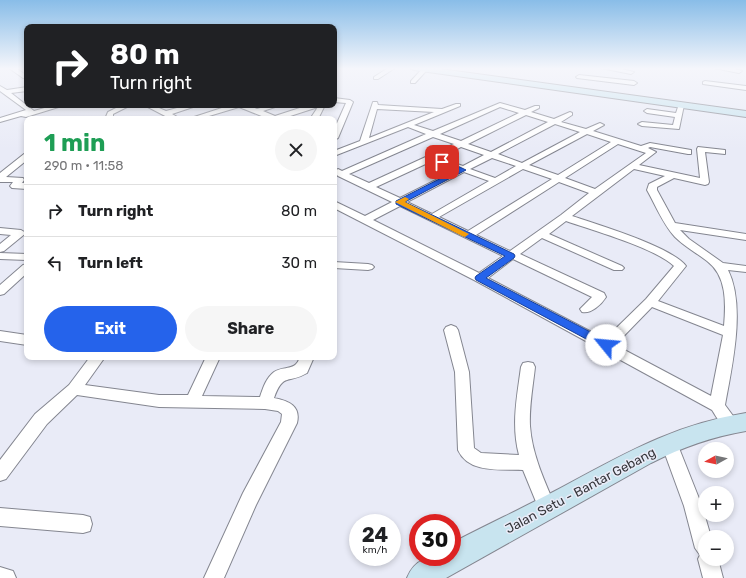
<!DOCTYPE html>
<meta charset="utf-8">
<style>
body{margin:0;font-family:Rubik,sans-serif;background:#f6f6f6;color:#202124;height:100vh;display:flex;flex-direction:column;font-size:15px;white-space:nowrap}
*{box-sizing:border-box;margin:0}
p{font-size:13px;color:#757577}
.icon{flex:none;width:22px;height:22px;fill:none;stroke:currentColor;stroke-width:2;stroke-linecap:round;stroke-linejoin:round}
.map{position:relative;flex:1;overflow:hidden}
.sheet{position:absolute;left:24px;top:116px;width:313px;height:244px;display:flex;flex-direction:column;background:#fff;border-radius:8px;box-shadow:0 2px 6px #0003}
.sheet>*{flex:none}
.top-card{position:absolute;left:24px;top:24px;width:313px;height:84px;border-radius:8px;box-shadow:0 2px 6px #0003;background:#202124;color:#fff;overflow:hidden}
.needle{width:26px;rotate:262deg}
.controls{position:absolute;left:698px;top:442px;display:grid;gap:8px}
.controls a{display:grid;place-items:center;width:36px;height:36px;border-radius:50%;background:#fff;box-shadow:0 2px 6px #0003;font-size:20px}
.speed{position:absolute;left:349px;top:514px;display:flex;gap:8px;font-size:20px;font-weight:700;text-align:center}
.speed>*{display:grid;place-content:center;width:52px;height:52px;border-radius:50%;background:#fff;box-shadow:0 2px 6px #0003;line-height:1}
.speed small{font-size:10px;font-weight:400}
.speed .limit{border:6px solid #d22;background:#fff;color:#111}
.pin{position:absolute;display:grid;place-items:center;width:34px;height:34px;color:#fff;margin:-17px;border-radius:8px;box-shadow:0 2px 6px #0006}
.me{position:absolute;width:44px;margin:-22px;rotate:298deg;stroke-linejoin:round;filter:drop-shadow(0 0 3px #0008)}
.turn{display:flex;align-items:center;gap:14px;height:84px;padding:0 20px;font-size:18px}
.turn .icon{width:52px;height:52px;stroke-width:2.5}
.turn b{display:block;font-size:28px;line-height:34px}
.round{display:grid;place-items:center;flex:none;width:42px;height:42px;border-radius:21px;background:#f6f6f6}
.overview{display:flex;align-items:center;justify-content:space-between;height:68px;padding:0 20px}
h1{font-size:24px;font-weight:700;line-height:30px;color:#1e9e55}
.cta{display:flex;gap:8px;margin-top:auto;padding:8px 20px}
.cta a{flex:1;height:46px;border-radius:24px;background:#2563eb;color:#fff;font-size:16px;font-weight:700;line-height:46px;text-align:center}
.cta a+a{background:#f6f6f6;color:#202124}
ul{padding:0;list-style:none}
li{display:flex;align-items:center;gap:12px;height:52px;padding:0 20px;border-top:1px solid #e0e0e0}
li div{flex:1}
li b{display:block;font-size:15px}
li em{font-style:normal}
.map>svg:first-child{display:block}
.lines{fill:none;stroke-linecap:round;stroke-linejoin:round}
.street-casing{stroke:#848690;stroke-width:2}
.secondary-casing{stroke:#848690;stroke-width:2}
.street{fill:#fff;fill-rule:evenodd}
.secondary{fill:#c8e4ef;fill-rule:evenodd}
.route{fill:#2563eb;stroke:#184099}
.slow{fill:#f59e0b}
.labels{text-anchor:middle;stroke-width:3;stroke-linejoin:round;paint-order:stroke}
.near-street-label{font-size:13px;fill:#35363b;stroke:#e9ebf7}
</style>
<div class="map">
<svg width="746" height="578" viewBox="0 0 746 578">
<rect width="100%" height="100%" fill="#e9ebf7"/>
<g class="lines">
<defs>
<path id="street" d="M9,68h7l11,8v2h-4z
M388,68h7l-17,11h-4v-2z
M601,68h16l17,4 -3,2z
M714,68h17l11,3 -3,2z
M422,69l5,1 -12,13h-4v-2z
M579,75l55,6 3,2 -3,2 -57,-7 -1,-1z
M705,81l41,5v4l-43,-6v-2z
M0,86l7,4 20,-3v4l-16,2 23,18 21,-6h10l-39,12 -5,-1 -21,6v-4l26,-8 -26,-19z
M334,98l16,2 3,2 -15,36 -4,2v-10l12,-27 -12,-1z
M373,102h4l1,3 64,4 14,-5h4v2l-46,19 19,6 67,-28 25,7 10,-4h4v2l-8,4 23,7 16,-7 2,1v2l-11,7 25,7 14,-6 4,2 -11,6 48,15 9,-3 41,7v4h-3l-38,-7 -2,1 8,4 -17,13 61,13 -3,-29 1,-2 27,3v4l-20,-2 4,30 -1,2 -3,1 -31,-7 -17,9v3l18,33 71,11v6l-66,-10 9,9 34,24 23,3v6l-18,-2c18,36 4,96 -3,135l14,19 -2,5c-13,4 -19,-10 -25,-19l-236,-129 -142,-73v-7l31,15 27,-14 -54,-26 -4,-4 4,-3 4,2 84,-37 -18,-7 -74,29v-5l26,-10zM500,107l19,6 -58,28 -21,-7zM377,109l57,3 -65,26zM526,115l22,7 -57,30 -23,-8zM555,124l25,8 -58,31 -24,-9zM587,134l24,8 -53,33 -29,-10zM433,137l21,7 -85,39 -20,-9zM618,144l28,9 -51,36 -30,-11zM461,147l23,8 -21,11 -24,-8zM492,158l24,8 -21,12 -25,-9zM432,161l24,9 -56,28 -24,-11zM523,169l29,10 -84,52 -29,-14zM634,169l31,7 -16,8 -2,6c9,16 16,34 28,47 10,10 22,16 32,24 20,15 19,42 17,65l-66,-25 28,-35c-14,-19 -90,-42 -114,-50zM464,172l25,9 -57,33 -25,-12zM559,182l30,11 -28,22 -51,36 -34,-16zM400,206l103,50 -24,17 -106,-53zM566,221c26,9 89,27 108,45l-28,33 -41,40 -117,-61 25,-19 79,38 -12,12 2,3c9,2 19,-7 24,-15l-2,-4 -84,-39 22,-16 72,32h8l2,-2 -2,-2 -73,-32zM652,307l71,28 -12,61 -96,-51z
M679,104l5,1 -5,24 -37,-3 -4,-2 4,-2 31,3 2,-8 -28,-4 -3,-2 3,-2 29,4z
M122,105h9l-18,9v5h-8l3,-7z
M144,105h8l14,6 22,-6h11l-27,9 9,5h-10z
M231,105h16l10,4 14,-4h10l-18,6 12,5 34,-11h16l-7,14h-8l8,-12 -37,12h-12l-30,-12 -40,12h-11z
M24,154h3v6l-21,17 17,1 1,2 -2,3h5v6l-15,-1 -2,-2 3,-4h-13v-9z
M0,228l21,2 5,3 -22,18 -4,1v-8l11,-9 -11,-1z
M0,253l27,1v6l-27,-1z
M334,262l34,2 4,1 2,2 -2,2 -4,1 -34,-2z
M27,264v9l-23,21 -4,1v-10l23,-20z
M451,325l5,2 2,3 11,42 5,76 7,5 38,2c-8,-30 -2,-58 2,-88l2,-4 5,-1 5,1 2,4c-2,19 -6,39 -5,59 2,29 15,56 26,82l-3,6 -6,3 -6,-3 -18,-44c-22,-1 -54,4 -65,-20l-3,-78 -11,-42 2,-3z
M0,331l27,4v10l-27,-4z
M90,357h15l-20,28 74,10h29l18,-38h14l-18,39 58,1c3,-9 6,-19 14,-25 11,-7 21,0 26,-15h14l-7,16c-18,11 -24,-1 -33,25 15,3 27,8 23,25l-41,82 -32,73h-20l39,-85 38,-71 1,-8 -4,-3 -13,-2 -106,-2 -82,-12 -30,29 -41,55 -6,2v-21l35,-46 34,-29z
M669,436l6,2 2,5 25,63 9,31h-6v22h13l5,19h-20l-5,-19 2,-4 -5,-7 -11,-42 -23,-63 2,-5z
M0,508l83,7 7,2 2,7 -2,7 -7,2 -83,-7z
M0,567l13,4 3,7h-16z"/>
<path id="secondary" d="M410,68h23l313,43v6l-332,-47z
M746,413v18c-35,6 -63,16 -95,32l-205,115h-39c9,-22 24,-21 45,-21v-14c34,-18 69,-34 103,-52 66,-35 116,-66 191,-78z"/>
</defs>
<use href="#street" class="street-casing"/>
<use href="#secondary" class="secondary-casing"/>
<use href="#street" class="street"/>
<use href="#secondary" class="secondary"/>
</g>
<linearGradient id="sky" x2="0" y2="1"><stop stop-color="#89bde8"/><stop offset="0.46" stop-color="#f5f6fb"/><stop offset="1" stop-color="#f5f6fb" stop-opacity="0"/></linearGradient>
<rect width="746" height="149" fill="url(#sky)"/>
<path class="route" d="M440,160h5l21,10 -61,32 109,52 1,2 -1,2 -28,20 124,64 2,3 -2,3h-7l-127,-68 -1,-2 1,-2 29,-20 -109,-52v-3l61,-31 -17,-7z"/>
<path class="slow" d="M405,197l4,2 -4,3 64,32 -4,3 -3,-1 -67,-34z"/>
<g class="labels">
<g class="near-street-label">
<text transform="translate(580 490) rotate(-28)" y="5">Jalan Setu - Bantar Gebang</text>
</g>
</g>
</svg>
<div class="controls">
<a><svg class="needle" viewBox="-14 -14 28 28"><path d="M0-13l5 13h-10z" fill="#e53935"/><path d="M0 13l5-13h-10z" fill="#757577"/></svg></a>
<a>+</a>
<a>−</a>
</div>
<div class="speed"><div>24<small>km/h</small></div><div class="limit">30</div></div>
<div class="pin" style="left:442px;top:162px;background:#d93025"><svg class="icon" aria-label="arrive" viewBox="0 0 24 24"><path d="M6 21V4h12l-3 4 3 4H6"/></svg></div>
<svg class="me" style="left:606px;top:345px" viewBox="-20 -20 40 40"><circle r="19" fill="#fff"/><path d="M0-13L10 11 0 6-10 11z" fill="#2563eb"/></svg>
<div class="top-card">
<div class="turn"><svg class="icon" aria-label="right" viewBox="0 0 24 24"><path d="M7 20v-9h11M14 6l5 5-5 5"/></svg><div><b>80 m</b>Turn right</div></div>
</div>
<section class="sheet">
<div class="overview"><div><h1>1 min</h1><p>290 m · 11:58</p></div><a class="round"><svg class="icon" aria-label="close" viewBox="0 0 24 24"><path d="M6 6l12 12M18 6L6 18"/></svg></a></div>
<ul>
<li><svg class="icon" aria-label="right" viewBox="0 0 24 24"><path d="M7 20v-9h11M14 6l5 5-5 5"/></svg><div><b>Turn right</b></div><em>80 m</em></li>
<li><svg class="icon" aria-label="left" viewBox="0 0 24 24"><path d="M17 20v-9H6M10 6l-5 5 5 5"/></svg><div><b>Turn left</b></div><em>30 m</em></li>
</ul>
<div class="cta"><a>Exit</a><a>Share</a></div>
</section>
</div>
